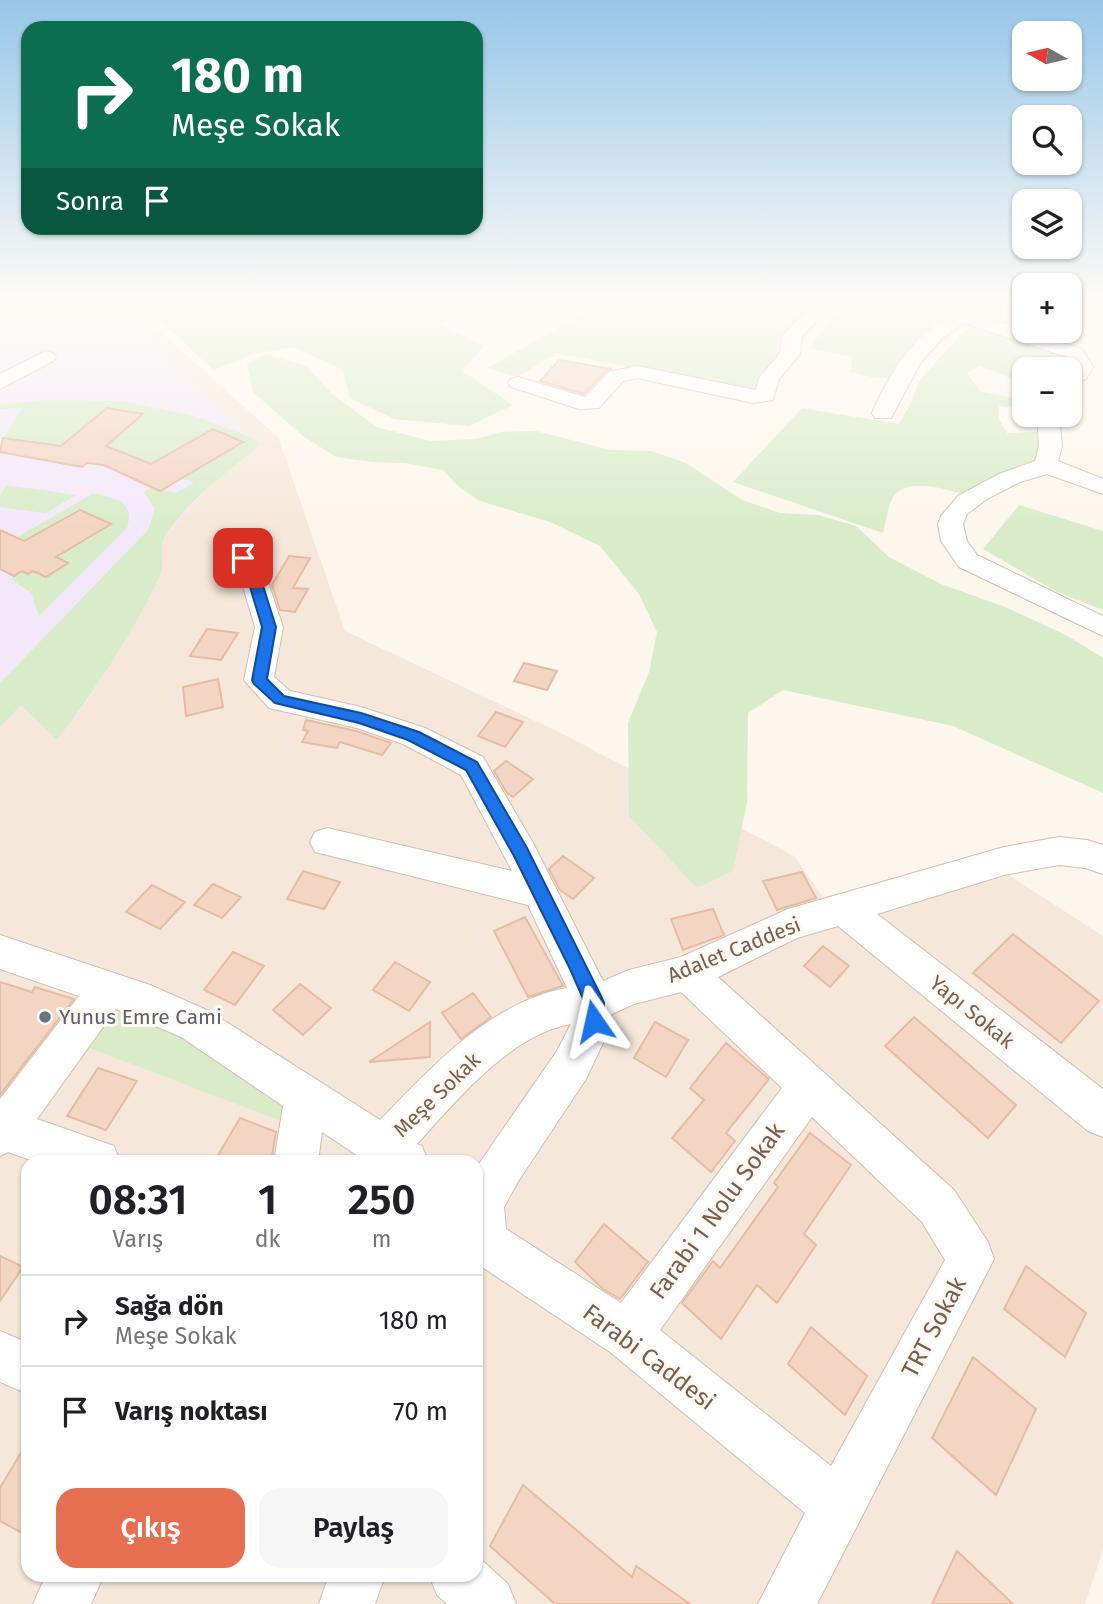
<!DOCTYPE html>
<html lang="tr">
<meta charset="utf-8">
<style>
body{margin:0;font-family:"Fira Sans",sans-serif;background:#f6f6f6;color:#202124;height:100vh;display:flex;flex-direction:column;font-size:26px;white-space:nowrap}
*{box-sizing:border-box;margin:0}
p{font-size:23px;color:#757577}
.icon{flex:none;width:38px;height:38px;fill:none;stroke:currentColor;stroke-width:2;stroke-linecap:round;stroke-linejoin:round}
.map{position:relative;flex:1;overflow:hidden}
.panel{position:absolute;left:21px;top:1155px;width:462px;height:427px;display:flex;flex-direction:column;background:#fff;border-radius:21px;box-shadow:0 2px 5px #0004}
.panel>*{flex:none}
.hud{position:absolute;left:21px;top:21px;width:462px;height:214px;border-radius:21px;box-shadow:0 2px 5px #0004;background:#0b6e4f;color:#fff;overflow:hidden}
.needle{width:46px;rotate:278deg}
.fabs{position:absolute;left:1012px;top:21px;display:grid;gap:14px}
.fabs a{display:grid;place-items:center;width:70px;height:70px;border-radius:14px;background:#fff;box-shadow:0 2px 5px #0004;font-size:35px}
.pin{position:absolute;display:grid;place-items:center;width:60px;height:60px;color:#fff;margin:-30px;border-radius:14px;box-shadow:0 4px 10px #0006}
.me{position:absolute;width:77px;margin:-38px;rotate:349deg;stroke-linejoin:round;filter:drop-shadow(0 0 5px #0008)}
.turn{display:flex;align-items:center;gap:24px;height:147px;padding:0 35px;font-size:32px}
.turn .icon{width:91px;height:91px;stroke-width:2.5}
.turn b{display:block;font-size:49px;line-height:60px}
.then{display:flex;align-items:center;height:66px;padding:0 35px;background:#0003;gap:14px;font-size:26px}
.eta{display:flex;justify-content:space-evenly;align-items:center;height:119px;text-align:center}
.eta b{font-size:42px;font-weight:600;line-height:49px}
.button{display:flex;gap:14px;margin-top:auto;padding:14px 35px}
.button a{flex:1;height:80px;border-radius:21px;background:#e76f51;color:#fff;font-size:28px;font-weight:600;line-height:80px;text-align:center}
.button a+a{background:#f6f6f6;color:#202124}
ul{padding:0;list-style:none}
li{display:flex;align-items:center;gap:21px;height:91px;padding:0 35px;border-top:2px solid #e0e0e0}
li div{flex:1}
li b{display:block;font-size:26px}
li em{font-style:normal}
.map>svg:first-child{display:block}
.residential{fill:#f5e8da;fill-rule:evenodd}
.education{fill:#f3e8fa}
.green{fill:#d8ecc9}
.building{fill:#f3d5c3;stroke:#e6bba3;stroke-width:2}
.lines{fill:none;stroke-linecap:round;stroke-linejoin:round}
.minor-casing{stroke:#d1beb0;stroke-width:2}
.minor{fill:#fff;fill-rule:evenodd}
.route{fill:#1a73e8;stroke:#114b97;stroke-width:2}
.worship-dot{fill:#6b7280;stroke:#fffaf3;stroke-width:2.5}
.labels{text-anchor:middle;stroke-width:6;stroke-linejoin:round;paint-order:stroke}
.street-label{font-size:21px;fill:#7a5c4d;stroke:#fffaf3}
.worship-label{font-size:21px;fill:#5b616d;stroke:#fffaf3;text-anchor:start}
.near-street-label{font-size:24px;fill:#7a5c4d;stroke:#fffaf3}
</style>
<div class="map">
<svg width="1103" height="1604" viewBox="0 0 1103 1604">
<rect width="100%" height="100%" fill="#fdf6ec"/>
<path class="residential" d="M0,303h110l29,10 139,124 67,194 218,103 231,122 34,48 153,-47 122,79v614l-18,54h-1085zM28,1162h448v413h-448z"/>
<path class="education" d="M0,303h84l39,14 137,128 -48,39 -45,50 -6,10 1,28 -70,123 -35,45 -36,-35 -21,22v-321l30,-4h-30z"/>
<path class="green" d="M127,303h343l-29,22 43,21 -22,25 51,34 -44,21 -75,-7 -44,-21 -7,-28 -49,-23 -41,7 -39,16c-28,-24 -52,-54 -87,-67z
M604,303h215l-53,90 -211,-40 -37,24 -31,-9z
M842,303h77l20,11 -43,65 -25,-2 -20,-5 1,-15 -42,-9z
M978,325l65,22 25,14 -2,8h-42v14l-45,-17 -12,7 14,19 43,7v10l-25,-3v13l8,14 31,-1 3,25 -69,40c-20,-6 -69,-24 -81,4 -4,9 -5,22 -8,32l-150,-51 69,-74 97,16 12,-21 8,-22 43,-48z
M266,354l40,12 26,28 45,33 53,14 46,-2 25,-7 35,-1 74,19 41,1 35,12 56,37 38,13 38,2 38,11 33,31 52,27 64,23 61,28 37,23v135l-150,-67 -170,-36 -35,23 -1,89 -14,69 -36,17 -68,-72 -1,-93 21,-51 8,-40 -18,-38 -39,-48 -50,-24 -70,-21 -21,-14 -16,-17 -38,-7 -33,-1 -36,-5 -33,-21 -50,-44 -6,-28z
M44,400l78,1 73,15 62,24 3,5c-33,27 -70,54 -94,89 -9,14 0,29 -6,42 -28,58 -64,113 -103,164l-36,-35 -21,22v-44l148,-153 7,-21 -11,-17 8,-5 24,6 18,-10 -43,-19 -50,-14 41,-36 -35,-6 -46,38 -37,-4 -24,2 22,-36 -22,1v-3z
M6,485l71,10 -32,18 -45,-6v-11z
M94,493c21,6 41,7 33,35l-88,88 -8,-23 -20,-14c12,-11 21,-9 36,-2l20,-13 -11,-7 54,-33 -30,-14 -57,32 -7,-4z
M1019,505l84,26v79l-46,-18 -74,-43z
M133,1008l162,94 -6,22 -202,-77 21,-32z"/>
<path class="building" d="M559,360l53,9 -5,1 -23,24 -44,-13z
M107,408l36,6 -37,32 45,18 62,-35 30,13 -83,49 -56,-26 -17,-2 -5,4 -82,-15 3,-14 58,8z
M80,510l31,14 -55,33 12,6 -22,14 -13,-6 -5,3 -6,-3 -8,5 -14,-7v-39l24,11z
M289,556l21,2 -17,30 15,1 -13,23 -15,-2 -8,-25z
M207,629l31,4 -17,27 -31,-4z
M524,663l33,8 -10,19 -33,-9z
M218,679l5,28 -37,9 -3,-29z
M496,712l27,10 -18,25 -27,-11z
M306,720l50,11 35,12 -9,12 -42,-13 -3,6 -35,-6 6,-11 -5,-1z
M506,761l27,18 -20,18 -6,-4 -13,-22z
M563,856l31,22 -21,21 -13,-9 -11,-21z
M303,871l37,11 -16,27 -37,-10z
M802,872l14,26 -39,12 -14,-29z
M213,884l28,13 -19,21 -28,-13z
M152,885l33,17 -25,27 -34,-17z
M713,909l11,26 -41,15 -12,-31z
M525,917l38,69 -35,11 -34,-66z
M1013,934l86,67 -38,42 -88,-70z
M823,946l26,20 -19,21 -26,-21z
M233,952l31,14 -29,39 -31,-15z
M395,962l35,20 -21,29 -36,-21z
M0,982l32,10 3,-5 39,12 -74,96z
M300,984l31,24 -28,27 -30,-25z
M473,993l18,24 -30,22 -19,-26z
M914,1017l102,88 -28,33 -103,-92z
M430,1022v35l-61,5z
M655,1022l33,18 -22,37 -32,-19z
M726,1043l43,36 -43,54 9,8 -24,31 -39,-34 32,-38 -14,-12z
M98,1068l39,13 -31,49 -39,-14z
M240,1118l36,14 -5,30h-57z
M810,1133l41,32 -47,69 12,11 -39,58 -20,-18 -36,54 -39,-36 31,-42 7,7 58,-81 -4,-4z
M604,1224l44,38 -28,37 -17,-10 -28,-27z
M0,1256l23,11 -23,34z
M1026,1266l60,47 -21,44 -61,-48z
M811,1327l56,49 -22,39 -57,-51z
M973,1357l63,52 -40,86 -64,-57z
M28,1441v95l-28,-15v-33z
M523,1485l109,92 4,-11 54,38h-135l-65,-58z
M957,1551l56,53h-81z"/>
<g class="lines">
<defs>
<path id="minor" d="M582,303l-18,11 -9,-6 4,-5z
M814,303h20l-32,34 -2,17 -21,25 -6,21 -20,3 -116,-25 -14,3 -24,27 -20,1 -68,-22 -3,-4 3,-4 7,-2 67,20 24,-25 28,-6 119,24 3,-12 21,-25 2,-17z
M944,303h18l7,9 113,37 11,18 -7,12 -17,7v-14l4,-5 -6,-10 -103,-34 -21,15 -22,24 -30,56h-16l-3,-5c17,-39 41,-77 79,-99z
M1076,303h27v12l-25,-8z
M46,351l7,2 3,4 -3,4 -53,28v-15z
M1037,415h22l3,31 -4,15 45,18v15l-56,-20 -27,8 -33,17 -20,15 -4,10 4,17 10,14 126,61v20l-144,-69 -18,-26 -3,-17 3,-8 17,-20 41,-22 36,-13 4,-15z
M234,538l9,3 21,29 19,57 -9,50 16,14 71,16 64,21 58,29 50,86 70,138 26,-11 52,-13 107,-48 216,-62 55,-10 28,3 16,5v29l-18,-6 -26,-3 -55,10 -127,39 226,175v48l-15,-6 -250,-205 -41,12 -79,39 236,213 34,52 6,17 -177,345h-59l47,-91 -195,-161 -134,-89v-95l81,-117 14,-27c-60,10 -115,77 -154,120l5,2 6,16h-61l-45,-30 -4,30h-44l9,-56 -102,-69 -65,-28 -79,110 77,27 6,16h-84l-28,-10 -8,4v-57l79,-103 -79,-27v-34l150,50 59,26 171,109c53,-54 110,-118 187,-132l-39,-83 -213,-53 -5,-10 5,-10 12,-4 185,43 -51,-96 -58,-31 -46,-16 -88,-20 -25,-28 11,-53 -17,-57 -17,-24 4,-5zM681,992l101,96 -161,215 -115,-74 -2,-22 15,-27 67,-101 17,-36 9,-29 22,-10zM812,1117l110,105 23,38 -114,206 -171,-136z
M0,1331l28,12v51l-28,-12z
M476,1555l32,29 8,20h-69l-10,-9 -8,-20h47z
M46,1575h58l-13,29h-58z
M329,1575h56l-10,29h-56z"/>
</defs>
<use href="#minor" class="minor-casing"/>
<use href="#minor" class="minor"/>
</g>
<linearGradient id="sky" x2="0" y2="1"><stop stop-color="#97c7e8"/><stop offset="0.57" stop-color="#fefbf6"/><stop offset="1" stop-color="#fefbf6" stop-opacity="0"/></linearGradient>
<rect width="1103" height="528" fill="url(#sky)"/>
<path class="route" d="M243,554l4,1 11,15 18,57 -9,52 17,17 77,17 58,19 58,30 50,86 74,148 3,7 -3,24 -7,3 -7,-3 -3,-6 1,-18 -15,-34 -56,-113 -48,-86 -58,-30 -49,-17 -84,-20 -21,-19 -2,-4 10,-53 -17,-57 -8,-12z"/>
<circle class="worship-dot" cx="45" cy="1017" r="7"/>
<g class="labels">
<g class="street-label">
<text transform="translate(734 950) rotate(-22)" y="7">Adalet Caddesi</text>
<text transform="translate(972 1012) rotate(39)" y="7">Yapı Sokak</text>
<text transform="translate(437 1095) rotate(-44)" y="7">Meşe Sokak</text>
</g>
<g class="worship-label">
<text x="59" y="1024">Yunus Emre Cami</text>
</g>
<g class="near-street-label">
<text transform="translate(717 1211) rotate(-54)" y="8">Farabi 1 Nolu Sokak</text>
<text transform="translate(934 1327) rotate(-62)" y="8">TRT Sokak</text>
<text transform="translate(649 1357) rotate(37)" y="8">Farabi Caddesi</text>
</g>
</g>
</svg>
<div class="fabs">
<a><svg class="needle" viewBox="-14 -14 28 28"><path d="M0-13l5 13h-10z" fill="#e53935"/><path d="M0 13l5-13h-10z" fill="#757577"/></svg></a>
<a><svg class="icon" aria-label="search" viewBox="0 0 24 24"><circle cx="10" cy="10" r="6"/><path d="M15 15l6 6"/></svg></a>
<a><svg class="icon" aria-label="layers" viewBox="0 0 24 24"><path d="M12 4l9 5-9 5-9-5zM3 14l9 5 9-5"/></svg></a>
<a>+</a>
<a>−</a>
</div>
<div class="pin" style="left:243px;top:558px;background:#d93025"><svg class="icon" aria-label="arrive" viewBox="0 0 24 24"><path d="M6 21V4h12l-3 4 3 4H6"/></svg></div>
<svg class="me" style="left:594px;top:1021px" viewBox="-20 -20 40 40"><path d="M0-17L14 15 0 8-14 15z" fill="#1a73e8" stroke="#fff" stroke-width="4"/></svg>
<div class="hud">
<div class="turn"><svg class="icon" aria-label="right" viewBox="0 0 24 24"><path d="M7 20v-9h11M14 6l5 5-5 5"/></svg><div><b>180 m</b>Meşe Sokak</div></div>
<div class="then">Sonra<svg class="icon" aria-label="arrive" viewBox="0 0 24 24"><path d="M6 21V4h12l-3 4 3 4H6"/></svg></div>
</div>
<section class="panel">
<div class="eta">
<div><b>08:31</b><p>Varış</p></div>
<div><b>1</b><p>dk</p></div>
<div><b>250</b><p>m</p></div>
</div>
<ul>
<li><svg class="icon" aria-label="right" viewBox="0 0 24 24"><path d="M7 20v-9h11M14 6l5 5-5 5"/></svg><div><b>Sağa dön</b><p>Meşe Sokak</p></div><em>180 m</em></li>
<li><svg class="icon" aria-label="arrive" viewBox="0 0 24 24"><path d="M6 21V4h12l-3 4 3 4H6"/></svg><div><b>Varış noktası</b></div><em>70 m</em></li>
</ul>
<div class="button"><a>Çıkış</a><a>Paylaş</a></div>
</section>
</div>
